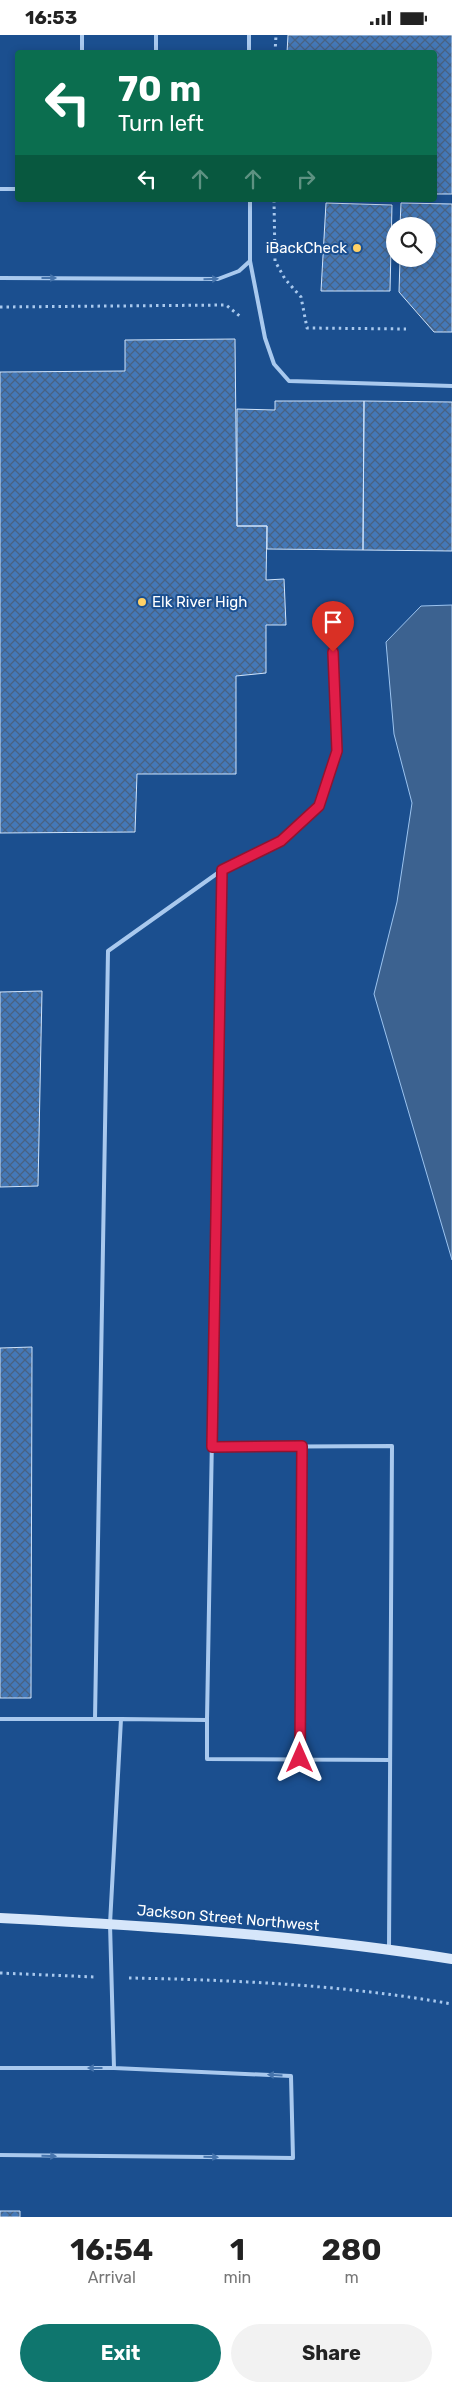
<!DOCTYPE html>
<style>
body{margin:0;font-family:Rubik,sans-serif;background:#f2f2f2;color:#222;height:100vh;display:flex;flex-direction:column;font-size:19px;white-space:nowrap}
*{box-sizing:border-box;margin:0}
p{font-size:16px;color:#767676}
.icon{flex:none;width:28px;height:28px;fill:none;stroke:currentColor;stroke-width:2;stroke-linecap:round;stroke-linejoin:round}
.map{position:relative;height:2182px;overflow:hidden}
.drawer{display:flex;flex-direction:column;background:#fff;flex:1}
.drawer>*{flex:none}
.banner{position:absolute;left:15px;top:15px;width:422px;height:152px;border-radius:5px;box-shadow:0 2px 8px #0003;background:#0b6e4f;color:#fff;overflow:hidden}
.fabs{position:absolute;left:386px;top:182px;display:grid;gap:10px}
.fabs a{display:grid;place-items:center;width:50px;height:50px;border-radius:50%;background:#fff;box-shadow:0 2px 8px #0003;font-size:25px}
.pin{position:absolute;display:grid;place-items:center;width:42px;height:42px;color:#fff;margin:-51px -21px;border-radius:50% 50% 50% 0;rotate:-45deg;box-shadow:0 0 5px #0007}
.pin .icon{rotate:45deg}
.me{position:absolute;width:55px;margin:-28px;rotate:0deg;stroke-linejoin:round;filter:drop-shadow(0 0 4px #0008)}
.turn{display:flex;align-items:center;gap:18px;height:105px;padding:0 20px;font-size:22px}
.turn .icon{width:65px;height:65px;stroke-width:2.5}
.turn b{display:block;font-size:35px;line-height:42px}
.lanes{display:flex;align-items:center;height:48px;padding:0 20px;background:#0003;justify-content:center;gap:25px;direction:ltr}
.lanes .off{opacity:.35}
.eta{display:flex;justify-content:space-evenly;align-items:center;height:85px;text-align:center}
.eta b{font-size:30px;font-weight:700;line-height:35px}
.primary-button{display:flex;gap:10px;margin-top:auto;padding:10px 20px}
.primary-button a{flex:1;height:58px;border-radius:30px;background:#0f766e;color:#fff;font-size:20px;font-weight:700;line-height:58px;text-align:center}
.primary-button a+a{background:#f2f2f2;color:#222}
.status{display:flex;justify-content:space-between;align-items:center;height:35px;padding:0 25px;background:#fff;direction:ltr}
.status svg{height:14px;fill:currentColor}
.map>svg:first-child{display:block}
.water{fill:#3c6290;stroke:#9cc4f0}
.building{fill:url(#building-cross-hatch);stroke:#cfe3fa}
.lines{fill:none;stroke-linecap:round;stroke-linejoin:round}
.path{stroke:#a9c9ee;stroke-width:3;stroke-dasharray:2.5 4;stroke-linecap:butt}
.lane{stroke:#a9c9ee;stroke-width:4}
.secondary{stroke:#d6e6fa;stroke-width:10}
.oneway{fill:#4674ac}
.route-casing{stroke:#92132f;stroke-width:12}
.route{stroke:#e11d48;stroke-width:9}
.poi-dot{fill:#ffd166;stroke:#1b4f8f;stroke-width:2}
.labels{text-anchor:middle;stroke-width:4;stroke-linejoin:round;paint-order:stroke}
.poi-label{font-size:15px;fill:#fff;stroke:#1b4f8f;text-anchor:end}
.street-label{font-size:15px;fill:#fff;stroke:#1b4f8f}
</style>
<div class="status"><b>16:53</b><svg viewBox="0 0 49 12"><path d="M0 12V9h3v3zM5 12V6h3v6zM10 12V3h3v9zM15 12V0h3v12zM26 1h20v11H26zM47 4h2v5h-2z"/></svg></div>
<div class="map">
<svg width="452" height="2182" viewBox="0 0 452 2182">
<defs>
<pattern id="building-cross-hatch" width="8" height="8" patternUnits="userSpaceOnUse" patternTransform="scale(1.25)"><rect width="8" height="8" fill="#4478b7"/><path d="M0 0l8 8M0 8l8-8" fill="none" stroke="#486282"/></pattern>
</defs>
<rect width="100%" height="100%" fill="#1b4f8f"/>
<path class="water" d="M452,570v655l-78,-266 23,-92 15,-99 -18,-69 -8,-92 35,-36z"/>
<path class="building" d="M288,0h164v159h-17v-141h-148z
M326,168l66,2 -2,86h-69z
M401,168l51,1v128h-18l-35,-40 1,-33h28v-33h-28z
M235,304l2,187h30l-1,54 18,-1 2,46h-20v48l-30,3v98h-99l-2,58 -135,1v-461l125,-1v-31z
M275,366h89l-1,149 -96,-1v-23h-30v-117l38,1z
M364,366l88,1v149l-89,-1z
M42,956l-4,195 -38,1v-195z
M32,1312l-1,351h-31v-350z
M0,2176h20v6h-20z"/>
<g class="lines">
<path class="path" d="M275,18l1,-18
M274,165l1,61 10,18 16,18 6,31 99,1
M0,272l226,-2 15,12
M0,1938l95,4
M129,1943c108,2 217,7 323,26"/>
<path class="lane" d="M249,0v18
M82,18v-18
M156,18v-18
M0,154h18
M250,226l15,77 9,26 15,17 163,5
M0,243l218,1 21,-8 11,-10v-61
M212,1412l180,-1 -3,503
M0,1684h121l-11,205 4,144
M95,1684l13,-768 114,-81 59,-29 38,-35 18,-55 -6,-138
M121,1684l86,1 15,-850
M207,1685v39l183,1
M300,1723l2,-312
M0,2033h114l177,8 2,82 -293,-3"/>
<path class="secondary" d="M0,1883c152,8 302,17 452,41"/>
</g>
<defs><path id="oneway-solid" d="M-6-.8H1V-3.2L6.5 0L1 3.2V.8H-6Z" transform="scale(1.25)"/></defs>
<g class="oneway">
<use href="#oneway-solid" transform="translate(49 243)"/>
<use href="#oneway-solid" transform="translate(211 244) rotate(-2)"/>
<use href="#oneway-solid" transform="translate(95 2033) rotate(180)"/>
<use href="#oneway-solid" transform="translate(275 2040) rotate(-177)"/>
<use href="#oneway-solid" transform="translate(49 2121) rotate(1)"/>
<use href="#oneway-solid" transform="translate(211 2122) rotate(1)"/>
</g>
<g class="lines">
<defs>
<path id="route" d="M300,1723l2,-312 -90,1 10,-577 59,-29 38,-35 18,-55 -4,-99"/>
</defs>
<use href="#route" class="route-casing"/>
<use href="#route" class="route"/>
</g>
<g class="poi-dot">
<circle cx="357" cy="213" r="5"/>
<circle cx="142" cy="567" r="5"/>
</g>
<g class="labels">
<g class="poi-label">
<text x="347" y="218">iBackCheck</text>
<text x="152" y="572" text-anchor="start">Elk River High</text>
</g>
<g class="street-label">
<text transform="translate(228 1883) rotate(5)" y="5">Jackson Street Northwest</text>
</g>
</g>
</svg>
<div class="fabs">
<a><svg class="icon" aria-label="search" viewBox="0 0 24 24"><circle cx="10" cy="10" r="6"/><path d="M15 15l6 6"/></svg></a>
</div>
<div class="pin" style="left:333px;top:617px;background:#d93025"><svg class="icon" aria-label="arrive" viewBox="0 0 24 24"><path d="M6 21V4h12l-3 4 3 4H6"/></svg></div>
<svg class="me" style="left:300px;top:1723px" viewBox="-20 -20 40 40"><path d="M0-17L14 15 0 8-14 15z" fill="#e11d48" stroke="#fff" stroke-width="4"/></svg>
<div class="banner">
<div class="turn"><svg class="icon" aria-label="left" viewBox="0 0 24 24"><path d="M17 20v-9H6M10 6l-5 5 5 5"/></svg><div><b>70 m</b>Turn left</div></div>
<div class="lanes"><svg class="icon" aria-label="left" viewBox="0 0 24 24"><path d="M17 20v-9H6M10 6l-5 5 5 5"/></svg><svg class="icon off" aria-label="ahead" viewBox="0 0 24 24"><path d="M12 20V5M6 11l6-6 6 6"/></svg><svg class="icon off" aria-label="ahead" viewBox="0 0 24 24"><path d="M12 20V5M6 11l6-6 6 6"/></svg><svg class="icon off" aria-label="right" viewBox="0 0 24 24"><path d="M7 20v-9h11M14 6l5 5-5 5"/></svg></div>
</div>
</div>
<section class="drawer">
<div class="eta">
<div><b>16:54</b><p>Arrival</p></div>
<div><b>1</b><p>min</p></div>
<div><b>280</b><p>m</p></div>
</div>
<div class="primary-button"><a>Exit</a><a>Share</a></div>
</section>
